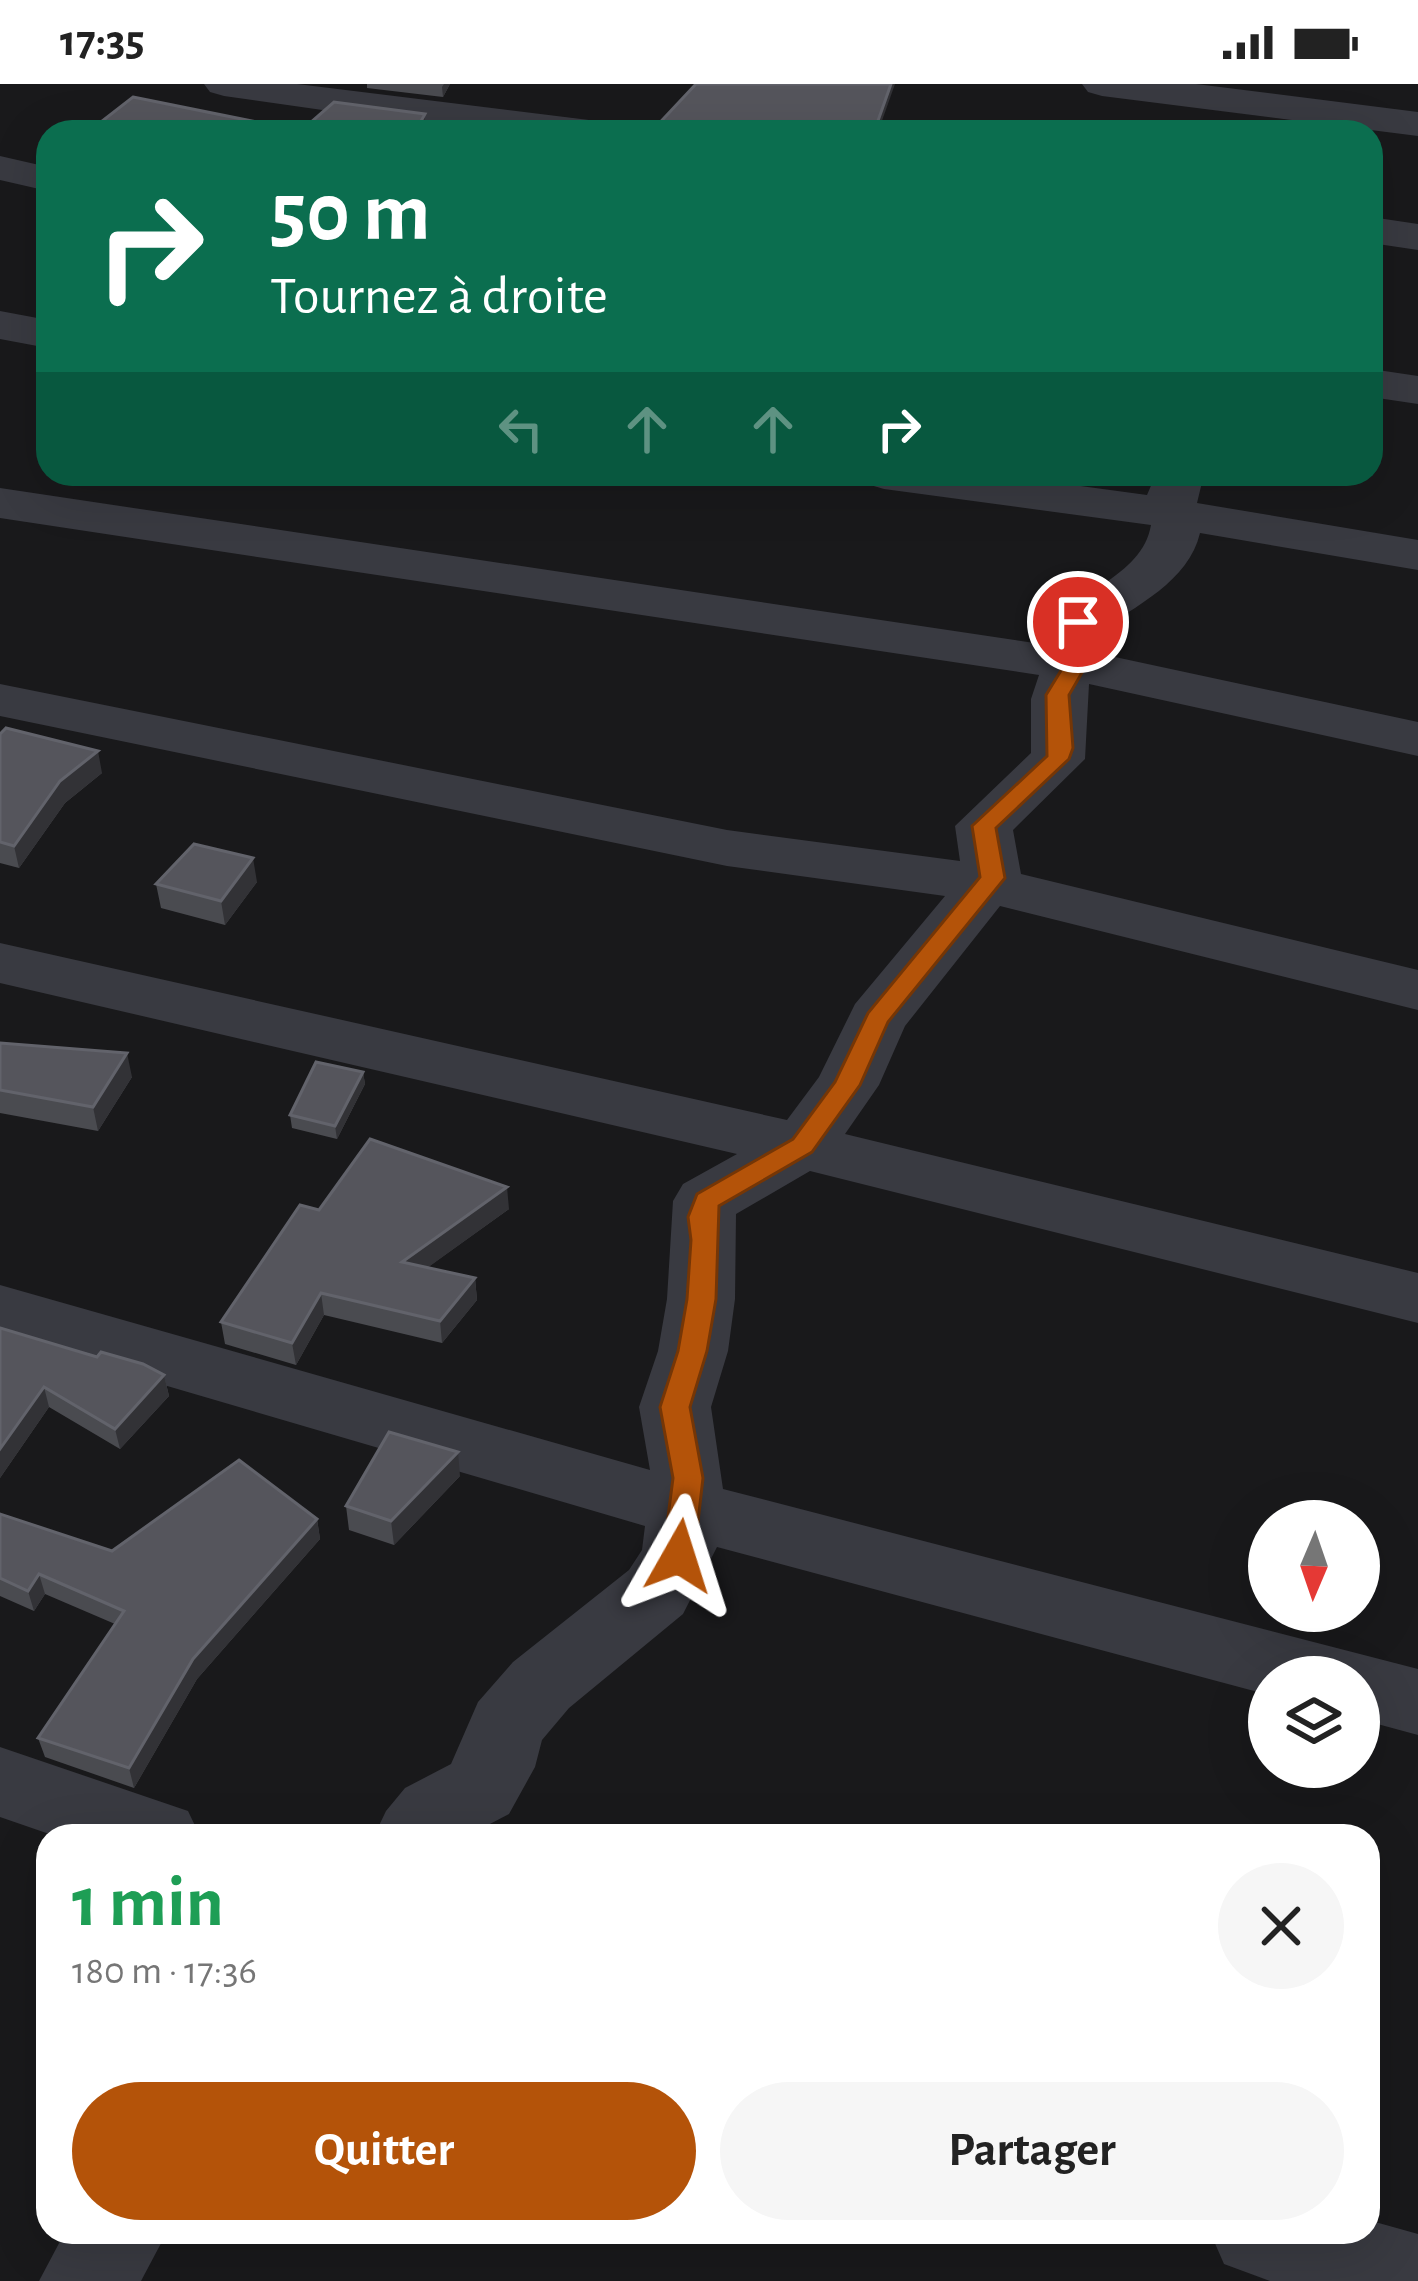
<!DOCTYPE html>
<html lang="fr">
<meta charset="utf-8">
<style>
body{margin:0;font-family:"Alegreya Sans",sans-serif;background:#f6f6f6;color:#222;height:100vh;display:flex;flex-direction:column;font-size:45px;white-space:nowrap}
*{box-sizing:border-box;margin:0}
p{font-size:39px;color:#767676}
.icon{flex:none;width:66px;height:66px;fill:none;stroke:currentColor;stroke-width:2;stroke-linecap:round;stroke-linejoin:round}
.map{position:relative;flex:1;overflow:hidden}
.side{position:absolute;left:36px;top:1740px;width:1344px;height:420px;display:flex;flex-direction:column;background:#fff;border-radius:36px;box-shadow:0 12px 48px #0002}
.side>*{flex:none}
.top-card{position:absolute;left:36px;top:36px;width:1347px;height:366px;border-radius:36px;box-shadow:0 12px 48px #0002;background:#0b6e4f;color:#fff;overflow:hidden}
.needle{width:78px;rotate:182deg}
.tools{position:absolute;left:1248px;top:1416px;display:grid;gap:24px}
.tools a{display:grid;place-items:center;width:132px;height:132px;border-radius:50%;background:#fff;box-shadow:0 12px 48px #0002;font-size:60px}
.pin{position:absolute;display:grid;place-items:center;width:102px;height:102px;color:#fff;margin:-51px;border:6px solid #fff;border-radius:50%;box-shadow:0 3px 12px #0007}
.me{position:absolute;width:132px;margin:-66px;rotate:6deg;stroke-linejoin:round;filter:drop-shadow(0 0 9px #0008)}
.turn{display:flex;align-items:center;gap:42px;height:252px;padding:0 36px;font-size:54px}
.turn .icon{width:156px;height:156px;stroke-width:2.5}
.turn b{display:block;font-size:84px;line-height:102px}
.lanes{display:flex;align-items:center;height:114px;padding:0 36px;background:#0003;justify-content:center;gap:60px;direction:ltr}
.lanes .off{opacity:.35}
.round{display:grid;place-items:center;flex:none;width:126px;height:126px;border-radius:63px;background:#f6f6f6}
.summary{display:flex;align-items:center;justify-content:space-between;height:204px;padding:0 36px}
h1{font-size:72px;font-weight:700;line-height:90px;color:#1e9e55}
.action{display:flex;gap:24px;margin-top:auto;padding:24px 36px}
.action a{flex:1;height:138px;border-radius:72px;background:#b45309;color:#fff;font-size:48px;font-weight:700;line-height:138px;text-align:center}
.action a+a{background:#f6f6f6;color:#222}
.status{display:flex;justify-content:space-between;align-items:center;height:84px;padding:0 60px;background:#fff;direction:ltr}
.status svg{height:33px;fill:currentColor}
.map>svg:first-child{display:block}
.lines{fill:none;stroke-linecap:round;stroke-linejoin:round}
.minor{fill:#393a41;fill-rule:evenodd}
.wall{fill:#4a4b50}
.shaded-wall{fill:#323236}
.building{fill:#55555c;stroke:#62636b;stroke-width:3}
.route{fill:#b45309;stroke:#753606;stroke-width:3}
</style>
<div class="status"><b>17:35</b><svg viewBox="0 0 49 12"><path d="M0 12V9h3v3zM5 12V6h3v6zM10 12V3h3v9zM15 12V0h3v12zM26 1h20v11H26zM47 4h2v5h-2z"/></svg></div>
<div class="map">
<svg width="1418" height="2197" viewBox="0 0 1418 2197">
<rect width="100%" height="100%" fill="#19191b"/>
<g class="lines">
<path class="minor" d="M204,0h93l292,36 14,3 6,9h-132l-253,-36 -14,-4z
M1082,0h114l222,28v24l-316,-40 -14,-4z
M0,72l48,11v24l-48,-11z
M1371,133l47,7v26l-47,-7z
M0,227l48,9v28l-48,-9z
M1371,285l47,7v28l-47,-7z
M860,390h132l155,21 9,-21h48l-7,29 221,37v30l-218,-37c-11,48 -65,74 -103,99l4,22 317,68v34l-329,-72 -4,75 -72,71 8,44 397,96v40l-418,-104 -95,120 -26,59 -34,49 573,139v50l-608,-152 -74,43 -1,85 -7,52 -17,56 12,82 695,180v66l-59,-16v-42h-90v18l-552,-148 -34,67 -114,94 -27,32 -7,27 -26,47 -42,22h-93l12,-25 19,-23 46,-24 27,-62 35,-40 116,-92 13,-20 3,-24 -645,-189v-52l650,185 -11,-63 19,-56 9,-52 6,-98 10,-17 54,-30 -737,-171v-40l787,177 32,-43 36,-73 90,-108 -218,-30 -727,-150v-32l727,146 233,31 -5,-35 76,-73v-54l8,-24 -1039,-157v-30l1048,157 -3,-13c28,-41 97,-54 106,-107l-267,-36 -17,-5z
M0,1663l188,64 12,25h-145l-55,-19z
M1368,2136l50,14v47h-148l-46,-17 -14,-32h158z
M65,2148h102l-26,49h-102z"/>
</g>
<path class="wall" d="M367,0h83l-7,13 -76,-9z
M48,134v24l-5,-1 -2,-15z
M0,650l102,39 -37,30 -46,65 -19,-5z
M257,798l-32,43 -64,-17 -5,-24z
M0,959l132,34 -34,54 -98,-18z
M363,988l2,12 -28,55 -45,-11 -2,-13z
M509,1125l-81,58 47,11 2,22 -35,43 -118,-28 -28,50 -71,-21 -4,-22 98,-112z
M0,1244l164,47 5,21 -49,53 -71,-42 -49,71z
M460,1392l-66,69 -45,-15 -3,-24z
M0,1430l112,37 205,-32 3,20 -123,140 -63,109 -89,-31 -7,-19 77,-114 -70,-30 -11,17 -34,-15z"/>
<path class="shaded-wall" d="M444,0h6l-7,13 -1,-10z
M891,0h4l-17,48h-4z
M425,30v18h-10z
M98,667l4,22 -37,30 -46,65 -5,-22 46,-65z
M253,774l4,24 -32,43 -4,-24z
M127,969l5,24 -34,54 -5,-24z
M363,988l2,12 -28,55 -2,-13z
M507,1103l2,22 -104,75 -3,-22z
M475,1194l2,22 -35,43 -2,-22z
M321,1209l3,22 -28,50 -4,-22z
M164,1291l5,21 -49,53 -5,-20z
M44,1303l5,20 -49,71v-29z
M458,1368l2,24 -66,69 -3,-24z
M317,1435l3,20 -123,140 -63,109 -5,-20 64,-109z
M39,1490l6,20 -11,17 -6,-20z"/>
<path class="building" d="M696,0h195l-17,48h-223z
M133,13l168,34 33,-29 91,12 -10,18h-327z
M6,644l92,23 -38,30 -46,65 -14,-4v-108z
M194,760l59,14 -32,43 -65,-17z
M0,959l127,10 -34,54 -93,-17z
M316,978l47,10 -28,54 -45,-11z
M370,1055l137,48 -105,75 73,16 -35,43 -119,-28 -29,50 -71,-21 79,-117 19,5z
M0,1244l97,29 4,-5 42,12 21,11 -49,54 -71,-42 -44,62z
M389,1348l69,20 -67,69 -45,-15z
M239,1376l78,59 -124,140 -64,109 -91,-30 86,-127 -85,-37 -11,17 -28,-13v-64l112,37z"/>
<path class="route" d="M1078,532l10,6 -6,10 5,32 -18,31 4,53 -4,11 -73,69 9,50 -117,144 -28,63 -48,67 -93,54 -3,93 -9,52 -17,56 13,71 -9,78 -4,9 -11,4 -11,-4 -5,-9 10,-78 -13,-71 18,-56 9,-52 4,-59 -3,-23 9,-23 96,-55 42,-57 33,-69 112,-136 -8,-51 75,-70 -1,-61 19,-31 -5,-32 10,-14z"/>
</svg>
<div class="tools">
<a><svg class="needle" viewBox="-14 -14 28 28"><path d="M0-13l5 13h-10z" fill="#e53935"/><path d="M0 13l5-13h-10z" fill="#767676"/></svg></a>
<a><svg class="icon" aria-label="layers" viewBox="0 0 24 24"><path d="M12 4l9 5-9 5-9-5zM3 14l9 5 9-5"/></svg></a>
</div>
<div class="pin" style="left:1078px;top:538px;background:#d93025"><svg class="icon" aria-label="arrive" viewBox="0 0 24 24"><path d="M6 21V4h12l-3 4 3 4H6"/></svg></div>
<svg class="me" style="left:679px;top:1472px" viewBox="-20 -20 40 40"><path d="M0-17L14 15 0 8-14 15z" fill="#b45309" stroke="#fff" stroke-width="4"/></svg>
<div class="top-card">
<div class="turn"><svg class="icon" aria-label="right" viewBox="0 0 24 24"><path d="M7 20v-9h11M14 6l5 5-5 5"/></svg><div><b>50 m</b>Tournez à droite</div></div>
<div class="lanes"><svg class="icon off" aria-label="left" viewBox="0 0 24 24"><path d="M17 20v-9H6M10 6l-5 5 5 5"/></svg><svg class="icon off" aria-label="ahead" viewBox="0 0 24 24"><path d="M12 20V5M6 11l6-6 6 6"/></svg><svg class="icon off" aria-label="ahead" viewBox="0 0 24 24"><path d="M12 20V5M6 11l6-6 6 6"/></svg><svg class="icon" aria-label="right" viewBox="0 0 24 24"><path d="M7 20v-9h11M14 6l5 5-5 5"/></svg></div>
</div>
<section class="side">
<div class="summary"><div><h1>1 min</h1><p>180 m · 17:36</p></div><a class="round"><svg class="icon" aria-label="close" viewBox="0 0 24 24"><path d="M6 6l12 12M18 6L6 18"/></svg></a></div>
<div class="action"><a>Quitter</a><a>Partager</a></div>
</section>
</div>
